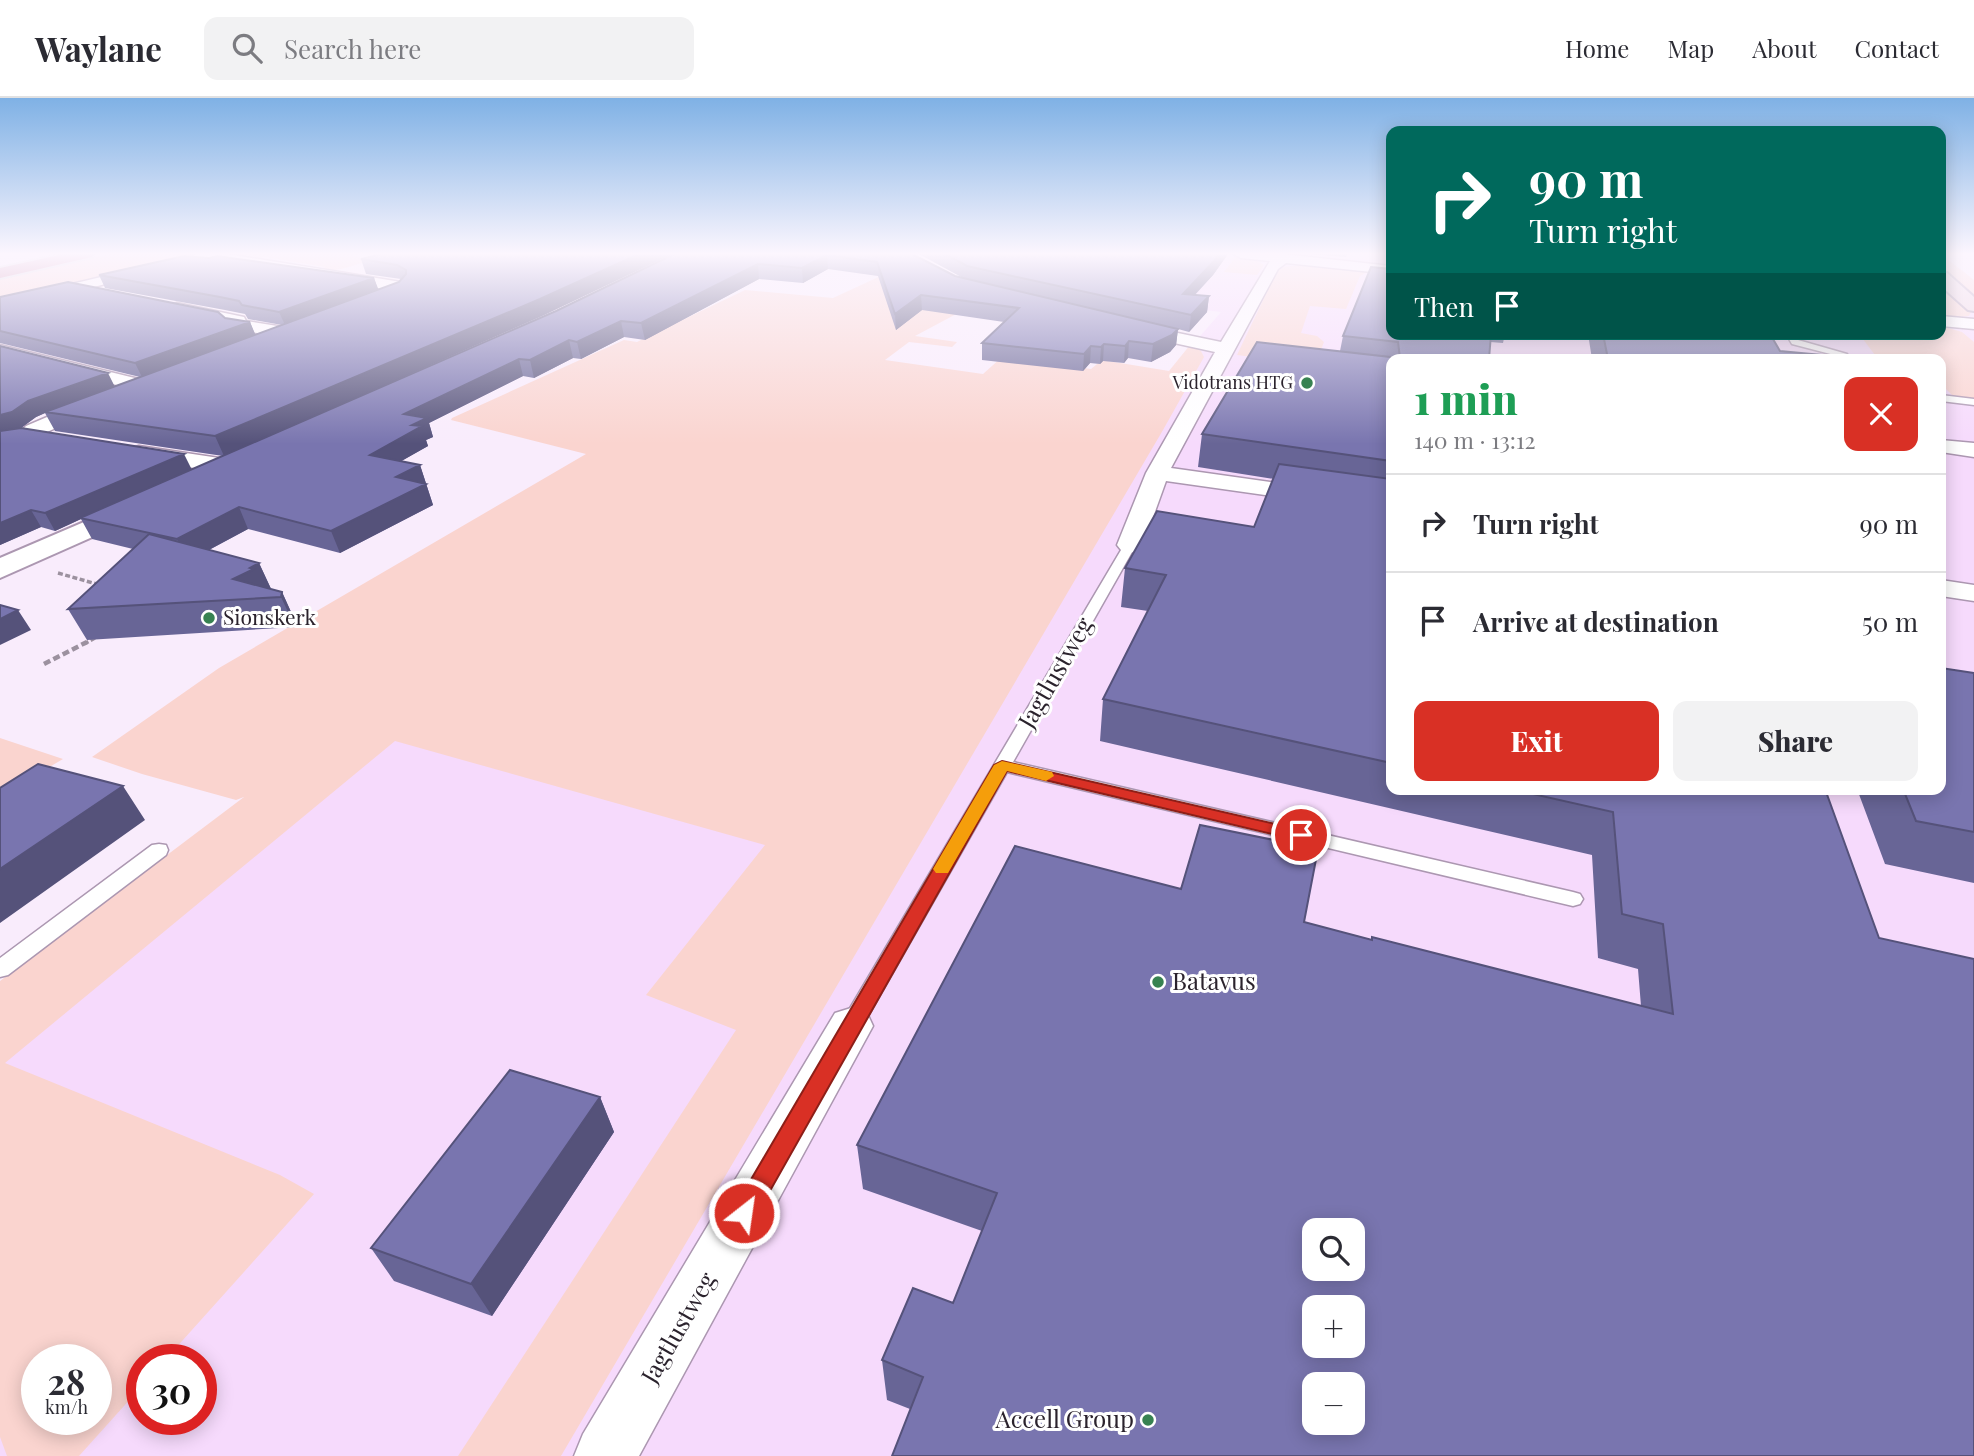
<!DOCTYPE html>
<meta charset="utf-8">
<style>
body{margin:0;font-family:"Playfair Display",serif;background:#f2f2f3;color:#2b2b33;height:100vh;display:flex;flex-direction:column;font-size:26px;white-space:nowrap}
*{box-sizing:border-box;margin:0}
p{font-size:23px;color:#7c7c81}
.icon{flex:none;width:38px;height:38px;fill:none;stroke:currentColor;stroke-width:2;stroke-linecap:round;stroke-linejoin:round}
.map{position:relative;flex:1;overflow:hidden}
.side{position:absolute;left:1386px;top:256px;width:560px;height:441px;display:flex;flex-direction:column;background:#fff;border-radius:14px;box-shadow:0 4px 18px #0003}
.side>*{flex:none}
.guide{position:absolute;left:1386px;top:28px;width:560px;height:214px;border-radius:14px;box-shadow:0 4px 18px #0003;background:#00695c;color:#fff;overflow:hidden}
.buttons{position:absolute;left:1302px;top:1120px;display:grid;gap:14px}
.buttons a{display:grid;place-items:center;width:63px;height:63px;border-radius:14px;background:#fff;box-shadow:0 4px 18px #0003;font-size:35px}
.speed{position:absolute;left:21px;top:1246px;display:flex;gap:14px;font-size:35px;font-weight:700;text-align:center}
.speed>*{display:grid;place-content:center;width:91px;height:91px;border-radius:50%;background:#fff;box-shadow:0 4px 18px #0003;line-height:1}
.speed small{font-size:18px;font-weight:400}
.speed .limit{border:10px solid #d22;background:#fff;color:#111}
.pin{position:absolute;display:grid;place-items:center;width:60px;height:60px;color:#fff;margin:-30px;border:4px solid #fff;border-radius:50%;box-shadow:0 2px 7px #0007}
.me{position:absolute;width:77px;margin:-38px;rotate:30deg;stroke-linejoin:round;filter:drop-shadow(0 0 5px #0008)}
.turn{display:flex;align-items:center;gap:24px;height:147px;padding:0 28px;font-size:32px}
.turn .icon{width:91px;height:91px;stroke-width:2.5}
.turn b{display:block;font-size:49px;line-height:60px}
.then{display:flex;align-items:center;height:66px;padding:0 28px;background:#0003;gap:14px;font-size:26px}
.round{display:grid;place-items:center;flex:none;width:74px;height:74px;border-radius:14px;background:#f2f2f3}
.headline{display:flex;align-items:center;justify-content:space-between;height:119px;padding:0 28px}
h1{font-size:42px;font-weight:800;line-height:52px;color:#1e9e55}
.action{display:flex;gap:14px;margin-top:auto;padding:14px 28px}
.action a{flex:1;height:80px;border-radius:14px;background:#d93025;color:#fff;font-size:28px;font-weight:800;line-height:80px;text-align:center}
.action a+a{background:#f2f2f3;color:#2b2b33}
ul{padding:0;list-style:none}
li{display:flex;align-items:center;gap:21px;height:98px;padding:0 28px;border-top:2px solid #e1e1e2}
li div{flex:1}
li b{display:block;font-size:26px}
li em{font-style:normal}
header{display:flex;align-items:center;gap:42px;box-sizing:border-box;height:98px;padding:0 35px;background:#fff;border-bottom:2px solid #e1e1e2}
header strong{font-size:33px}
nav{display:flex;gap:38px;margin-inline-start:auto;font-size:24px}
.search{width:490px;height:63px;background:#f2f2f3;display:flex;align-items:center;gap:18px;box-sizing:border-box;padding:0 24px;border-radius:14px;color:#7c7c81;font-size:26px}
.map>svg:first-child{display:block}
.built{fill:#f6dafc;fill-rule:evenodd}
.green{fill:#fad4cf;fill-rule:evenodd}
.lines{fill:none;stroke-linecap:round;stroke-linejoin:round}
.service-casing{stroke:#ac97b1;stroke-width:3}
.minor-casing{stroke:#ac97b1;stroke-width:3}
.tertiary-casing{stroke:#ac97b1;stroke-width:4}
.secondary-casing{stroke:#ac97b1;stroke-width:4}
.motorway-casing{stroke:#d5d3d5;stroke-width:4}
.path-far1{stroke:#9c919f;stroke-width:3.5;stroke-dasharray:5 2.5;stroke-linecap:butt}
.path{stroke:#9c919f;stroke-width:4.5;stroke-dasharray:7 3.5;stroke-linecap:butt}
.service{fill:#fff;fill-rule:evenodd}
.minor{fill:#fff;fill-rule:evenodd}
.tertiary{fill:#fff;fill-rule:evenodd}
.secondary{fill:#ebd3dd;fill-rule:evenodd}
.motorway{fill:#bc6c8e;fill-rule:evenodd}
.wall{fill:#686596;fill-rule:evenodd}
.shaded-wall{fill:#55527a}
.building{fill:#7975af;stroke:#55527a;stroke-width:2;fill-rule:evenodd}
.route{fill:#d93025;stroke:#8d1f18;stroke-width:2}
.slow{fill:#f59e0b}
.poi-dot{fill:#378251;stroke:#fff;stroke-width:2.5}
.labels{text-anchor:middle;stroke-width:6;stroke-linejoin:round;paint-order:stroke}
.far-poi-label{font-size:18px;fill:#2b232d;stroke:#fff;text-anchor:end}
.poi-label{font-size:21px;fill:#2b232d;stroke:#fff;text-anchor:start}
.near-street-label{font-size:24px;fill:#2b232d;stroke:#fff}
.near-poi-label{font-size:24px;fill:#2b232d;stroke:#fff;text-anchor:start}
</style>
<header>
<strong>Waylane</strong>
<div class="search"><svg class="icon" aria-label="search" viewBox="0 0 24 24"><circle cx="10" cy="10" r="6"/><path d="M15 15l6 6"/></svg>Search here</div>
<nav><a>Home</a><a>Map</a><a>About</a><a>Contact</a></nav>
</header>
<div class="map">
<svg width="1974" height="1358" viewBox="0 0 1974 1358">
<rect width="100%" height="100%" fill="#f9ecfc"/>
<path class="built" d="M1049,156h342v80h550v-76l33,27v1171h-1974v-391l401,-337 737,-320 83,-96 -89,-11zM1391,261h550v430h-550zM1314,1132h39v39h-39zM1314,1209h39v39h-39zM37,1262h59v59h-59zM142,1262h59v59h-59zM1314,1286h39v39h-39z"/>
<path class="green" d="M110,156h248l-5,2 18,4c-18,5 -34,13 -53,10l7,-3 -60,-10 -9,2 -73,-1 -183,44v-24z
M1941,156l33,26v17l-33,-29z
M1236,158l15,2 13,7 -7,10 -33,-3z
M911,164l49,50 -45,24 42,6 -5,5 -43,-5 -24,18 98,14 19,-17 89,12 11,-9 67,11 21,-26 11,6 3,6 -41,73 -602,1026h-103l278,-426 -90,-35 119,-150 -370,-104 -390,322 275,112 34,19 -149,166h-23v26l-63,70h-72l-7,-19v-456l244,-184 -8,3 -94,-26 -50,-17 127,-89 367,-214 -135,-34 1,-2 172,-78 13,2 8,-4 100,-48 88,8zM37,1262h59v59h-59z
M1300,167l69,6 -9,5 -14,33 -36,-3 -9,27 16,3 7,6 -9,23 -78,-10 40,-84 7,-4z
M1941,187l30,27 -2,4 -28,2z
M1941,228l21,6 12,10v57l-20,-2 -13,-13v-25l-66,-4 -16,-21h82z
M0,640l63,21 -63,37z"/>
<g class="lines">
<defs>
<path id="service" d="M1786,236h8l4,6 49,14 -5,3 -50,-13z
M1941,297l33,4v6l-33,-4z
M1130,443l6,4 -123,217 560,130 7,2 3,5 -3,5 -7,2 -566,-134 -148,260 -8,3 -8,-3 -3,-6 3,-6 281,-475z
M159,746l7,1 2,5 -2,5 -158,120 -8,2v-19l152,-113z"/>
<path id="minor" d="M198,156h29l174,28 8,5 -8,5 -189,-32 -40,7 -172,44v-10z
M1234,156h49l108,12v8l-105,-11 -8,6 -107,199 220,31v14l-225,-32 -23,64 -4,5 -9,3 -9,-3 -4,-5 29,-72 69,-121 -91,-20 -3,-4 9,-5 91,19 49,-81 -29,-3z
M177,205l67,14 2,4 44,7 3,4 -9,5 -53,-8 -2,-5 -58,-13 -2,-3 2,-3z
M1941,218l33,3v10l-33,-3z
M0,247l147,36 3,4 -10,6 -140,-36z
M94,299l7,2 3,4 -3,4 -56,26 -2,6 -43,8v-12l22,-5 4,-4z
M1941,342l33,3v14l-33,-5z
M139,348l87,13 8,2 3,5 -3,5 -8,2 -95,-15 -3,-5 3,-5z
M1941,482l33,5v16l-33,-5z
M851,910l16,5 6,13 -234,430h-65l9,-22 252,-421z"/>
<path id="tertiary" d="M133,403l9,2 4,6 -4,6 -142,63v-20z"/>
<path id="secondary" d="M1941,174l6,1 27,24v14l-6,-1 -27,-24z"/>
<path id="motorway" d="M64,156h30l-2,3 -92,21v-10z"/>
</defs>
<use href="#service" class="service-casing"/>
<use href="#minor" class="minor-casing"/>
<use href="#tertiary" class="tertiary-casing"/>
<use href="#secondary" class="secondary-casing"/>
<use href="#motorway" class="motorway-casing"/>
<path class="path-far1" d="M58,475l42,12
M84,546l11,-6"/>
<path class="path" d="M44,566l43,-22"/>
<use href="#service" class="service"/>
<use href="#minor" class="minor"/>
<use href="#tertiary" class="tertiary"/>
<use href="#secondary" class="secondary"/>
<use href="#motorway" class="motorway"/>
</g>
<path class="wall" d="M381,156h291l-128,61 -224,99 236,-103 118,-57h238l43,22 8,2 -44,-24h309l-15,21 -18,20 14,1 -2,16 -18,20 -11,-3 -2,16 -6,7 -19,10 -23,-4 -4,5 -21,-2 -3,3 -10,-1 -7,8 -101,-11v-17l22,-21 -82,-12 -26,20 -18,-54 -50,-7 -25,14 -44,-4 -114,61 -21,-3 -43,22 -8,-1 -39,20 -11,-2 -94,47 4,14 -7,3 2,6 -27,15 19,4 13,40 -93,48 -92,-24 -39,21 50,13 12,26 11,3 14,31 -1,4 -208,13 -19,-31 65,-60 -41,-10 -11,-20 -26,12 -14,-4 -41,18v-199l115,40 25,-9 -140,-34v-46l225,21 25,4 5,13 27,-10 -34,-6 -3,-5 -20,-4 -120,-22 -6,-13 275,3 4,12 21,-8 2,-3 -35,-5 -5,-15zM45,315l10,18 168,25 -31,13 -171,-41 15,-11z
M1311,156h36l-1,3z
M1391,236h114l-2,9 -13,-1 -99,17v430h434l54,149 -969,471 -23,-9 -5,-40 71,-57 29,-72 -119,-42 -6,-44 447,-223 67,18 270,66 -3,-37 -40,-11 -6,-103 -492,-114 3,-42 45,-88 -27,-4 4,-39 129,-41 20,-48 -76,-12 4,-33 138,-83 3,-15z
M1588,236h182l10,17 45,8h-233z
M1974,575v210l-89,-19 -28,-75h84z
M600,999l14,35 -122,184 -98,-35 -23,-33z"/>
<path class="shaded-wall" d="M639,156h33l-128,61 -320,141 -9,-20z
M1219,156h9l-15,21 -32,34 2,-15z
M827,157l1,14 -25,14 -1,-15z
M758,166l1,15 -114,61 -4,-17z
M374,180l5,13 -94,34 -6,-13z
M921,197l1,15 -26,20 -1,-16z
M1209,198l-2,16 -18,20 2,-17z
M621,223l3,16 -43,22 -4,-17z
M250,224l6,14 -114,41 -7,-14z
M1178,231l-2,16 -6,7 -19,10 2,-18z
M569,242l4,18 -39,20 -4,-18z
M1129,243l-1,17 -4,5 1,-17z
M1104,246l-1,17 -3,3 1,-17z
M1091,248l-1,17 -7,8 1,-17z
M519,261l4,17 -94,47 4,14 -7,3 2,6 -51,29 -7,-20 34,-41z
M108,275l7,14 -70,25v1l-9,4 -15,11 -21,4v-17l28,-14z
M184,356l8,16 -112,48 1,1 -26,12 -10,-18z
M420,367l13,40 -93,48 -9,-22 65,-54z
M239,409l9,22 -60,32 -11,-22z
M31,412l10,17 -41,18v-22z
M259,465l14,30 -40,-14z
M282,494l14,31 -1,4 -14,-30z
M18,512l13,20 -31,15v-26z
M123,688l22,34 -145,103v-54z
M600,999l14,35 -122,184 -21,-32z"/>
<path class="building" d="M381,156h258l-99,45 -325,137 -170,-24 354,-130 7,-8v-4l-9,-5 -36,-6z
M674,156h238l43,22 223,53 -6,6 -19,9 -24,-3 -4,5 -21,-2 -3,3 -10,-1 -7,8 -102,-11 37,-35 -98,-13 -26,19 -18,-52 -50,-7 -25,13 -44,-4 -117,59 -20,-2 -44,21 -8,-2 -39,20 -11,-1 -115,55 23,4 -15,7 10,1 -52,29 50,10 -24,12 30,7 -95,47 -92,-24 -62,32 -97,-21 476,-207z
M945,156h274l-4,6 -32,34 26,2 -18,19 -224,-49z
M184,158l25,2 8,-2 157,22 -95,34 -37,-7 -3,-4 -19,-4 -121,-22z
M1371,169l20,2v65h100l-2,25h-98v102l-189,-27 55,-92 143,16 -2,-16 -55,-6z
M68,184l150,30 7,6 25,4 -115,41 -135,-32v-34z
M1603,236h167l10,17 42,4 3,4h-217z
M0,248l108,27 -80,28 -16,11 -12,3z
M21,330l163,26 -139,59 -14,-3 -31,13v-92z
M1279,366l112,15v284l-288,-64 63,-124 -41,-7 32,-57 97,16z
M149,436l110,29 -9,5 4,1 -21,10 49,13 -1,5 -213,12z
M0,507l18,5 -18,9z
M1941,570l33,5v159l-58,-11 -13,-32h38z
M38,666l85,22 -123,83v-81z
M1511,691h314l54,149 95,21v497h-1082l31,-79 -41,-17 31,-72 40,15 44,-110 -140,-48 158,-299 166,43 19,-64 118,24 -14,73 68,18v-3l301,77 -10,-90 -41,-10 -9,-102zM1314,1132h39v39h-39zM1314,1209h39v39h-39zM1314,1286h39v39h-39z
M510,972l90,27 -129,187 -100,-36z"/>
<linearGradient id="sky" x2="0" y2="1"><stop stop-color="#7fb1e5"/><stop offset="0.45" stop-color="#fcf6fe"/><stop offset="1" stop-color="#fcf6fe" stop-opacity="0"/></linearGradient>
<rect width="1974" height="346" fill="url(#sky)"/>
<path class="route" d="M1002,663l299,69 9,5 -9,6 -294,-70 -254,450 -9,3 -8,-3 -4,-8 4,-8 258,-440z"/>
<path class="slow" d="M1002,663l50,11 2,4 -8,5 -39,-10 -59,102h-12l-3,-4 61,-104z"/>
<g class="poi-dot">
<circle cx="1307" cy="285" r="7"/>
<circle cx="209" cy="520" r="7"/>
<circle cx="1158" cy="884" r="7"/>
<circle cx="1148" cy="1322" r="7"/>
</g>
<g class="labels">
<g class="far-poi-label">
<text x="1293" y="291">Vidotrans HTG</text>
</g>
<g class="poi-label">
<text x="223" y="527">Sionskerk</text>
</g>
<g class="near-street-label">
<text transform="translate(1056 575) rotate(-60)" y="8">Jagtlustweg</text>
<text transform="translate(679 1230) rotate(-60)" y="8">Jagtlustweg</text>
</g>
<g class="near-poi-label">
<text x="1172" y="892">Batavus</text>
<text x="1134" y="1330" text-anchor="end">Accell Group</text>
</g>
</g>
</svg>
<div class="buttons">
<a><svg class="icon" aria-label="search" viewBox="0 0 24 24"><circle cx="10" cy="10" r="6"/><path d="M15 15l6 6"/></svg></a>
<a>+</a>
<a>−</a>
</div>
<div class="speed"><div>28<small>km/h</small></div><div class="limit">30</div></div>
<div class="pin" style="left:1301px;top:737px;background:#d93025"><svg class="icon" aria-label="arrive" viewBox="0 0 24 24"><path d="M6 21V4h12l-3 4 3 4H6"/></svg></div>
<svg class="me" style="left:744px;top:1115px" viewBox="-20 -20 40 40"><circle r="17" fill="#d93025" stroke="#fff" stroke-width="3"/><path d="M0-11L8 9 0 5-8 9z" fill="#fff"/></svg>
<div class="guide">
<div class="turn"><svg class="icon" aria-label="right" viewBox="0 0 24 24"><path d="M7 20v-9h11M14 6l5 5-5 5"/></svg><div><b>90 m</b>Turn right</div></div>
<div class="then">Then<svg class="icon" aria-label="arrive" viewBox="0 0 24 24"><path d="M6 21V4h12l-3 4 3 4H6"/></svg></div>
</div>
<section class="side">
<div class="headline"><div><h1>1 min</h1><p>140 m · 13:12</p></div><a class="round" style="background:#d93025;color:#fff"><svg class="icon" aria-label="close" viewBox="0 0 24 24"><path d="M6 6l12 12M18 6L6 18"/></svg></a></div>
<ul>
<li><svg class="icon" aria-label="right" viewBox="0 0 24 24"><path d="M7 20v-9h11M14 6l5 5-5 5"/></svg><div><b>Turn right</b></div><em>90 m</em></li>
<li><svg class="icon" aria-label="arrive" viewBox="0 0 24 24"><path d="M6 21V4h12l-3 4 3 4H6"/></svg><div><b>Arrive at destination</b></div><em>50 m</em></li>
</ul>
<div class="action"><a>Exit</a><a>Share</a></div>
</section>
</div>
